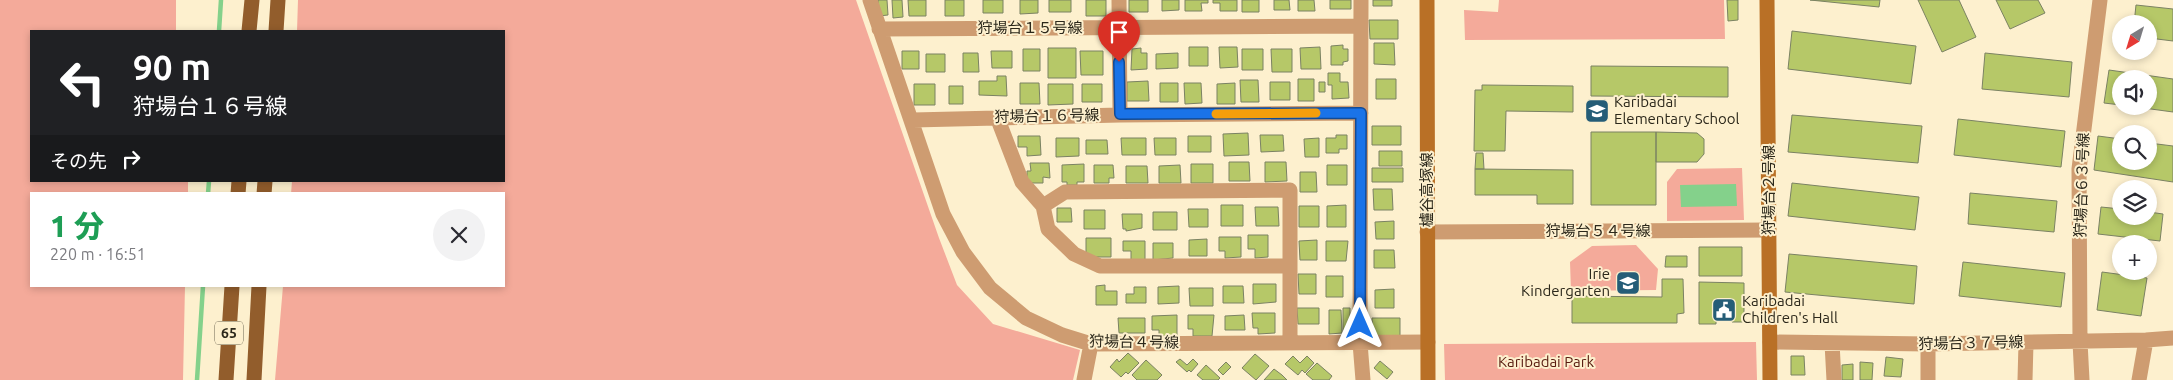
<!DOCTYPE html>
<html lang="ja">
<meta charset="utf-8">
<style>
body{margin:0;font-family:Ubuntu,"Noto Sans JP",sans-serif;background:#f2f2f3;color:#2b2b33;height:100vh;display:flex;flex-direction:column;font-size:19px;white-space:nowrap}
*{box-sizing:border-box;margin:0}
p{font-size:16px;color:#7c7c81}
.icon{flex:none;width:28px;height:28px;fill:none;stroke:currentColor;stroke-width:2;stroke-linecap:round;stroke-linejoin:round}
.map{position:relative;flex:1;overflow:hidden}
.side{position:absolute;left:30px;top:192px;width:475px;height:95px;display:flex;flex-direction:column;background:#fff;border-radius:0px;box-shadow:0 2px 8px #0003}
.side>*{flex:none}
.top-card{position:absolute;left:30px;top:30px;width:475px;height:152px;border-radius:0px;box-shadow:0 2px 8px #0003;background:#202124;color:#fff;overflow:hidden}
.needle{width:32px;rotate:218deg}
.controls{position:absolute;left:2112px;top:15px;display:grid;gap:10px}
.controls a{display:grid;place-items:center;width:45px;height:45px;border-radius:50%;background:#fff;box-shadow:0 2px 8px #0003;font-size:25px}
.pin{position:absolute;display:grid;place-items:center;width:42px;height:42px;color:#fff;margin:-51px -21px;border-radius:50% 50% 50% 0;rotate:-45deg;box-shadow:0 0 5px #0007}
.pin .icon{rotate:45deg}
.me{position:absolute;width:55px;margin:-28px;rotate:0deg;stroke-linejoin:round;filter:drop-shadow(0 0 4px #0008)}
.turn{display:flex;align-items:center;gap:18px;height:105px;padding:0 20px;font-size:22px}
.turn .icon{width:65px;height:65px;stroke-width:2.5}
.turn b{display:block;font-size:35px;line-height:42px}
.then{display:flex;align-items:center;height:48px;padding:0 20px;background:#0003;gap:10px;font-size:19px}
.round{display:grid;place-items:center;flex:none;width:52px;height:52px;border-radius:26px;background:#f2f2f3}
.overview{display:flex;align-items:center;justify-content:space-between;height:85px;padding:0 20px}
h1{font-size:30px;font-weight:800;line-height:38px;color:#1e9e55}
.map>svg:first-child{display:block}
.green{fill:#f4aa9a}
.water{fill:#84d18b}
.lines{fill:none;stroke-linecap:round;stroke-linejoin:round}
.stream{stroke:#84d18b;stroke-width:4.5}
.building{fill:#b6c868;stroke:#7b8263}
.street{stroke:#ce9c71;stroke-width:15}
.secondary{stroke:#b97026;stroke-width:15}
.primary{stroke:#925d2c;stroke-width:15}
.route-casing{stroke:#114b97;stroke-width:12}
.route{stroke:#1a73e8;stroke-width:9}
.slow{stroke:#f59e0b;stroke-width:9}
.labels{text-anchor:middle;stroke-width:4;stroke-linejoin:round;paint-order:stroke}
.shield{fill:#fdf0ce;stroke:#6b6451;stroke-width:1}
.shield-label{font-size:14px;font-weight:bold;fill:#2c281b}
.street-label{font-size:15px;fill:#2c281b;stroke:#fdf0ce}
.poi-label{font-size:15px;fill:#2c281b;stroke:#fdf0ce;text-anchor:start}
.park-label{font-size:15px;fill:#581b0f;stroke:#fdf0ce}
</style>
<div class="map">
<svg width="2173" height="380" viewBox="0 0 2173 380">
<rect width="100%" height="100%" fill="#fdf0ce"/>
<path class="green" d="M0,0h176v31h-145v150h157v13h-157v92h154l-2,94h-183z
M298,0h558l83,238 18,47 36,39 87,26 -7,30h-798l8,-94h221v-92h-213l1,-13h212v-150h-207z
M1499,0h225l1,39 -260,1 -1,-30 34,2z
M1742,168l2,52 -77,1v-39l10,-13z
M1636,245l22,24 -2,21 -85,1 -1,-29 22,-16z
M1756,342l1,38h-312l-1,-36z"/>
<path class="water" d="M1736,184l1,22 -56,1 -1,-22z"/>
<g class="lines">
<path class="stream" d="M219,31l2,-31
M208,194l1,-13
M197,380l6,-94"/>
</g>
<path class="building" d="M878,0h9l1,15 -9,1z
M892,0h10l1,17 -10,1z
M908,0h18v16h-17z
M945,0h19v16h-19z
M983,0h20v13h-20z
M1020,0h18v13l-18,1z
M1049,0h22v12h-22z
M1086,0h20v16h-20z
M1129,0h19v12h-19z
M1162,0h17v10l-17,1z
M1185,0h23v3h-7l1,8h-17z
M1213,0h24v11h-17v-8h-7z
M1242,0h17v12h-17z
M1274,0h15l1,10h-16z
M1298,0h16l1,11h-17z
M1330,0h21v9h-21z
M1373,0h19v6h-19z
M1727,0h11v20l-10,1z
M1810,0h70l-1,7z
M1918,0h41l17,37 -34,15z
M1996,0h42l7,13 -35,16z
M2136,5l37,4v32l-24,-3v-14h-15z
M1369,20h29v19h-28z
M1792,31l124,15 -5,38 -123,-15z
M1374,43h20l1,22 -21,-1z
M1343,45v4h5v12l-5,1v3h-12v-19z
M1189,47h19v19h-19z
M1219,47h18l1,20 -18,1z
M1320,47l1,22h-20l-1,-21z
M1048,48h28v30h-28z
M1141,48v5h6v16l-16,1 1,-21z
M1023,49h17v22h-17z
M1242,49h21v21h-21z
M1271,49h21v23h-20z
M902,51h17v18h-17z
M991,51h21v17h-20z
M1080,51h23v24h-22z
M963,53h15l1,19h-16z
M1178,53v15l-22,1v-15z
M1985,53l87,9 -3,35 -87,-8z
M926,54h19v18h-19z
M1591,66l137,1v30l-137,-1z
M2109,70l64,9v33l-44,-6h20v-27h-28v26l-17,-2z
M1328,73h12v9h8l1,16 -17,1v-14h-4z
M997,76h9l1,20 -28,-1v-14h18z
M1298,79h16v22h-16z
M1376,79h20v20h-20z
M1240,80h18l1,22h-18z
M1148,81l1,20h-22v-19z
M1270,82h20v18h-20z
M1319,82h6v10h-6z
M1020,83h19l1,21h-20z
M1160,83h18v19h-18z
M1184,83h17l1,20 -17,1z
M1235,83v21h-18v-20z
M914,84h21v21h-21z
M1048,84h25v20l-25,1z
M1082,84h20v18h-20z
M1482,85l91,1v26l-67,-1 -1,40h-31l1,-61h7z
M949,86h14v18h-14z
M1792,115l130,11 -4,37 -130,-11z
M1958,119l107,12 -4,36 -107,-12z
M1372,126h29v19h-29z
M1591,132h65v73h-65z
M1656,132l41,1 7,6v15l-7,8h-41z
M1248,133l1,22 -25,1 -1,-22z
M1260,135h23l1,16 -23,1z
M1336,135h11v14h-8v4h-13v-15h10z
M1018,136h22l1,19 -14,1v-9h-9z
M1188,136h23v16h-23z
M2098,136l23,3v22h28v-18l24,3v36l-79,-12z
M1056,138h23v18l-23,1z
M1121,138h25v17h-24z
M1154,138h22v17h-21z
M1319,138v19h-14l-1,-18z
M1086,140h21l1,14h-22z
M1379,151h23v15h-23z
M1476,153h7l1,16h-9z
M1229,162h20l1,19h-21z
M1265,162h21l1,19 -22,1z
M1030,163h19l1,15 -7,-1v6h-16v-12h4z
M1084,164v18h-7v3h-10v-3h-5v-17z
M1191,164h22v19h-22z
M1094,165h19l1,13h-5v5h-15z
M1180,165l1,18h-22v-17z
M1327,165h20v20h-20z
M1126,166h21l1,17h-22z
M1372,168h31v14h-31z
M1475,169l98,1v34h-36v-9h-62z
M1300,172h16l1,20h-17z
M1792,183l127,14 -4,33 -127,-14z
M1373,189h19l1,21h-19z
M1970,193l87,8 -3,31 -86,-8z
M1221,205h22v21h-22z
M1346,205v22h-19v-21z
M1299,206h20v21h-20z
M1255,207h23l1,19h-23z
M2101,207l20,2v7h28v-4l14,2 -3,27 -62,-7z
M1057,208h14l1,14h-15z
M1188,209h20v18h-19z
M1084,210h21v19h-21z
M1153,212h24v18h-24z
M1122,214h20v14l-16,3v-2h-3z
M1394,221v18h-18l-1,-17z
M1248,235h20v22l-13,1v-9h-7z
M1219,237h22v20l-16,1v-7h-6z
M1086,238h25v19h-25z
M1207,239v17h-18v-16z
M1317,240v20h-17l-1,-19z
M1123,241h22v19h-14v-9h-8z
M1326,241h22l-2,20h-20z
M1153,243h20v15l-20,2z
M1699,247h43v29h-43z
M1374,250h20l1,18h-21z
M1789,254l128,12 -3,38 -129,-12z
M1666,256h21v11h-22z
M1963,262l102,11 -4,34 -102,-11z
M2102,272l45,6 -6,38 -44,-6z
M1298,274h18v20h-17z
M1326,276h17v21h-17z
M1662,279h21l1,34 -7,1v9h-105v-27l90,1z
M1699,282l45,1v39h-12v-3h-16v5h-17z
M1253,284h23v18l-23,2z
M1105,285v6h12v14h-21v-19z
M1179,286v17l-21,1v-17z
M1223,286h20l1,17h-21z
M1134,287h12v16h-20v-9h8z
M1189,288h24v18h-23z
M1394,289v19h-19v-18z
M1297,308h22v16h-21z
M1343,308h7v24h-7z
M1329,310h12l1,23 -13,1z
M1252,313h23v20l-17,1v-6h-5z
M1177,315v21h-18v-6h-7v-14z
M1188,315h26l-2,21h-19v-7h-5z
M1244,315l1,15h-20v-14z
M1118,318h27v15h-26z
M1372,318h28v18h-27z
M1128,353l11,10 -11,11 -2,-2 -5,5 -11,-10 7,-8 2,3z
M1255,354l14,12 -13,14 -14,-12z
M1293,356l7,7 7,-7 7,7 -9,10 -3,-3 -4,5 -13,-11z
M1791,356h13l1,19h-14z
M1886,357l17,2 -2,18 -17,-1z
M1180,359l7,6 6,-6 5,5 -7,8 -2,-2 -2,2 -11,-10z
M1146,360l16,15 -5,5h-20l-5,-5z
M1380,361l13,11 -6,7 -13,-11z
M1226,362l5,5 -8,8 -5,-5z
M1860,362l13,1 -1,17h-12z
M1317,363l15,13 -3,4h-16l-7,-6z
M1853,364v16h-11v-15z
M1206,365l14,13 -2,2h-15l-6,-5z
M1274,369l8,6 5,5h-23z"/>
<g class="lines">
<path class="street" d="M870,0l73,214 20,38 27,36 36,30 36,17 29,9 337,-2
M1119,0l1,115
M1361,0l-1,343 3,37
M879,29l482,-3
M997,117l25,65 21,24 5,23 26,25 26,12h190
M913,120l207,-5 241,-2
M1043,206l22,-14 225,-2v153
M1427,232l342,-2
M1770,342l158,2 218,-4 27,-2
M1832,343l2,37
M1084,380l7,-36
M1928,380v-36
M2025,380l1,-37
M2082,380l-2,-38 -1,-173 21,-169
M2139,380l7,-40"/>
<path class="secondary" d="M1427,0l1,380
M1767,0l3,380"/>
<path class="primary" d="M249,31l3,-31
M276,31l2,-31
M238,194l1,-13
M264,194l1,-13
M226,380l6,-94
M254,380l5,-94"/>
</g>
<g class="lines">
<defs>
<path id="route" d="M1119,62l1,52 241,-1 -1,211"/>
</defs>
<use href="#route" class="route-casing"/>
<use href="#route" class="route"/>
<path class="slow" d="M1216,114l100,-1"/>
</g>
<defs>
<symbol id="school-square" viewBox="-11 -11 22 22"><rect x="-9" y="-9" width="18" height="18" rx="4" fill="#255d77" stroke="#fdf0ce"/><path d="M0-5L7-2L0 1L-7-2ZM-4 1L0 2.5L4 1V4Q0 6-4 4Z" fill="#fff"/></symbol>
<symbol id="civic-square" viewBox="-11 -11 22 22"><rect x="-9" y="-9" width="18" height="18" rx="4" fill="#255d77" stroke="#fdf0ce"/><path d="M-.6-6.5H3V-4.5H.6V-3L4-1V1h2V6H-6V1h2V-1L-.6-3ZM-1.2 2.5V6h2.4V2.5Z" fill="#fff"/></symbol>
</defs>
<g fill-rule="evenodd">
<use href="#school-square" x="1583" y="97" width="28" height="28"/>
<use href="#school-square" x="1614" y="269" width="28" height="28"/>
<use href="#civic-square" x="1710" y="296" width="28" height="28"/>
</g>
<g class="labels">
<rect class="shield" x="215" y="321.5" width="28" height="23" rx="4"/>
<g class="shield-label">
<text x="229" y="338">65</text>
</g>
<g class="street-label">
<text x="1030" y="33">狩場台１５号線</text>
<text transform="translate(1047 116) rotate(-1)" y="5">狩場台１６号線</text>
<text transform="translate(2082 185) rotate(-88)" y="5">狩場台６３号線</text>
<text transform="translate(1427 190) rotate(-90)" y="5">櫨谷高塚線</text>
<text transform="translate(1769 190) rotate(-90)" y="5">狩場台２号線</text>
<text x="1598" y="236">狩場台５４号線</text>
<text transform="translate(1134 342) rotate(1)" y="5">狩場台４号線</text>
<text transform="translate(1971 343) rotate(-1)" y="5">狩場台３７号線</text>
</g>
<g class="poi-label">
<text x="1614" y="107">Karibadai<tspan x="1614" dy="17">Elementary School</tspan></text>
<text x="1610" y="279" text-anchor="end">Irie<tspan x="1610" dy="17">Kindergarten</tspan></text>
<text x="1742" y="306">Karibadai<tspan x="1742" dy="17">Children's Hall</tspan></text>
</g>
<g class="park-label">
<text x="1546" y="367">Karibadai Park</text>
</g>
</g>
</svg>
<div class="controls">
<a><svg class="needle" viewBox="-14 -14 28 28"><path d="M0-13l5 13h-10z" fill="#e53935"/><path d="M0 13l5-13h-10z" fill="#7c7c81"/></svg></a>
<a><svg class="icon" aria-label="sound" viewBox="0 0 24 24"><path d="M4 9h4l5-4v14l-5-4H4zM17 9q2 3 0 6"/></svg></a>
<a><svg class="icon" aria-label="search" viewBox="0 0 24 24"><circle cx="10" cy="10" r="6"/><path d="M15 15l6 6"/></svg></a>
<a><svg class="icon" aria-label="layers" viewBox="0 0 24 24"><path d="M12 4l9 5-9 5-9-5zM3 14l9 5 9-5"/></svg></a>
<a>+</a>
</div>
<div class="pin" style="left:1119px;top:62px;background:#d93025"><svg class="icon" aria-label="arrive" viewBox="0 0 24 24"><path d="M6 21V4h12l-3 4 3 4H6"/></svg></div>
<svg class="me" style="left:1360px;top:324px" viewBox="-20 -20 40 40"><path d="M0-17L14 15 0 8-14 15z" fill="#1a73e8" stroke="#fff" stroke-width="4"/></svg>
<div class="top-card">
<div class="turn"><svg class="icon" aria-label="left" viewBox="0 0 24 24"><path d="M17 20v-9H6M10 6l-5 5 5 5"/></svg><div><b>90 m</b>狩場台１６号線</div></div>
<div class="then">その先<svg class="icon" aria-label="right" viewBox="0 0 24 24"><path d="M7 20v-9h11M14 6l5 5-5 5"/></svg></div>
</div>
<section class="side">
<div class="overview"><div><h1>1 分</h1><p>220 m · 16:51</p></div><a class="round"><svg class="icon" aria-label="close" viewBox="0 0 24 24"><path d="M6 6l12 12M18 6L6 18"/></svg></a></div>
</section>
</div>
